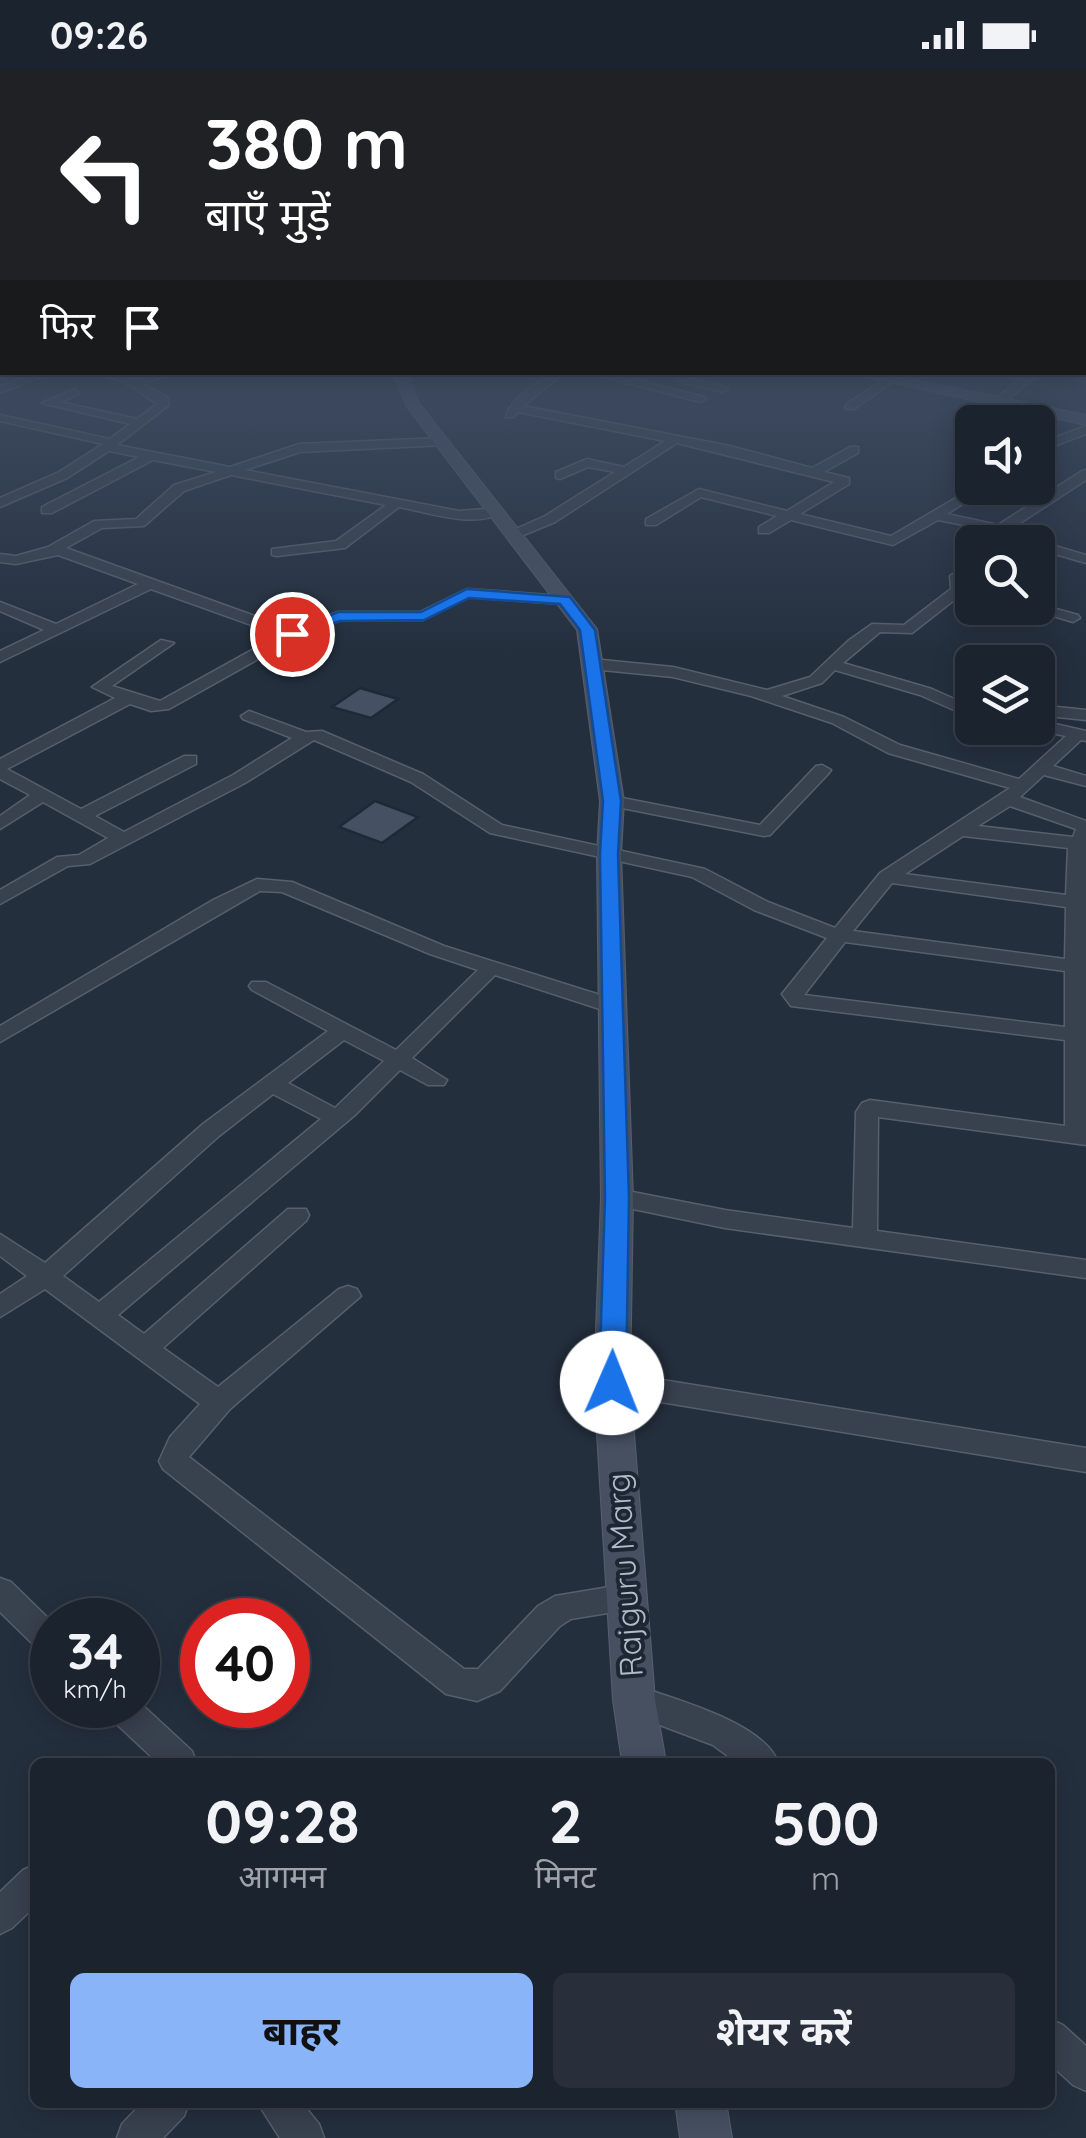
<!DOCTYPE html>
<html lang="hi">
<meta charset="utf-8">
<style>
body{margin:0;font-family:Quicksand,"Noto Sans Devanagari",sans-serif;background:#282f3a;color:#f1f3f6;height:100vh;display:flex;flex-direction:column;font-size:38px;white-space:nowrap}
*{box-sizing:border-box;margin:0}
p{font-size:32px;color:#a0a4aa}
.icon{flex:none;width:55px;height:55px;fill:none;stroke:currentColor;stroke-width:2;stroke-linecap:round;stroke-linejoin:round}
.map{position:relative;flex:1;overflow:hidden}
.drawer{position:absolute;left:30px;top:1688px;width:1025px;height:350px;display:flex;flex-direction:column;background:#1b232e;border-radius:15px;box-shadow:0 5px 25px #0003,0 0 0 2px #39404a}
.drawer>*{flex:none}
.hud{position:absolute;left:0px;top:0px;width:1088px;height:305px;box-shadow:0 5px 25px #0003,0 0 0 2px #39404a;background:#202124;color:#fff;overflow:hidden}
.fabs{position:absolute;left:955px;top:335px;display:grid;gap:20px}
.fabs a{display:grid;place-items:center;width:100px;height:100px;border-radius:15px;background:#1b232e;box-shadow:0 5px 25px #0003,0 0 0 2px #39404a;font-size:50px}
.speed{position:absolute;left:30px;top:1528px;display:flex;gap:20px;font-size:50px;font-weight:700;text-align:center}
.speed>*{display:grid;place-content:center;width:130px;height:130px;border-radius:50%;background:#1b232e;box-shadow:0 5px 25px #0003,0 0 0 2px #39404a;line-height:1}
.speed small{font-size:25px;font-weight:400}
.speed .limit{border:15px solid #d22;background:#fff;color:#111}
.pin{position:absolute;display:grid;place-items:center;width:85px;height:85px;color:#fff;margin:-42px;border:5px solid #fff;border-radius:50%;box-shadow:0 2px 10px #0007}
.me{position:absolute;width:110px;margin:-55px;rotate:1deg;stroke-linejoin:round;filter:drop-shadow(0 0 8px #0008)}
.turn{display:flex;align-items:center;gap:35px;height:210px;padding:0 40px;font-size:45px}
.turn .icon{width:130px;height:130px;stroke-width:2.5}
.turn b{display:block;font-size:70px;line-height:85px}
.then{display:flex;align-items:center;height:95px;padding:0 40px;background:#0003;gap:20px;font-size:38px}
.eta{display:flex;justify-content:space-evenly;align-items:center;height:170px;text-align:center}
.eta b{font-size:60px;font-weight:700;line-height:70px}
.button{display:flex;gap:20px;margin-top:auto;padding:20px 40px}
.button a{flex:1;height:115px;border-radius:15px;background:#8ab4f8;color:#111;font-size:40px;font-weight:700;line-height:115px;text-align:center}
.button a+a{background:#282f3a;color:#f1f3f6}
.status{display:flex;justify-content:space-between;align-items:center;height:70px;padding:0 50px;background:#1b232e;direction:ltr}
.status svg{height:28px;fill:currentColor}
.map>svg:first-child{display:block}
.building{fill:#455162;stroke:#1f2835;stroke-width:2.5}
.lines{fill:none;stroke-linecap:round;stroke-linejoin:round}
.street-casing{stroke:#565f6c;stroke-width:3}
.secondary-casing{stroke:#565f6c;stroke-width:2}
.street{fill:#38414e;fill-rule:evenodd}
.secondary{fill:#465061;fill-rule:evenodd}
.route{fill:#1a73e8;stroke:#114b97;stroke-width:2.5}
.labels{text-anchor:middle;stroke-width:8;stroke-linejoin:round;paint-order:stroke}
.street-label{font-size:32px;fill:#b4bcc9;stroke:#1d2633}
</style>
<div class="status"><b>09:26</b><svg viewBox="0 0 49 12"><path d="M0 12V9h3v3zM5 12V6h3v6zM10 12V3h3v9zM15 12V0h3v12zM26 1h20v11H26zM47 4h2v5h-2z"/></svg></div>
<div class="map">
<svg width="1086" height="2068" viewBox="0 0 1086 2068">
<rect width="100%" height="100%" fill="#242f3e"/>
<path class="building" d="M360,618l38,11 -27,19 -39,-11z
M375,731l43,16 -36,26 -43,-16z"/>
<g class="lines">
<defs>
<path id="street" d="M37,302h16l-53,21v-7z
M98,302c13,0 22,5 34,7 13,1 29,-7 43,-7l-32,12 24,13 2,8 -52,40 113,22 69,-23 142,-6 6,4 -2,3 -145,7 -55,18 214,41 37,-3 7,4c-28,17 -73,1 -104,-5l-54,41 -68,8 -5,-1v-6l64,-8 50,-36 -155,-30 -47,16 -40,35 -42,2 -36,20 225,81 47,-17h82l47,-23 97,7 7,4 -7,4 -95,-7 -46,23h-83l-35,14 17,7v6l-30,-7 -123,69 -18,2 -21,-7 -123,65 74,40 103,-53h12v8l-101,52 29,16 109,-57 59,-37 -49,-19 -2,-3 8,-5 57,21 16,-1 101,43 79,51 203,44 63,33 67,26 45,-55 130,-85 -122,-35 -56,-30 -81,-27 -78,-19 -81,-8 -8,-5 8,-5 81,8 94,23 43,-13 38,-36 24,-17 32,1 47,-36 -1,-13 22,-14v10l-10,8 1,13 -51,40 -32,-1 -37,31 89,26 40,18v11l-52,-23 -85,-25 -13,13 -40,13 62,21 56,28 119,34 47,-43 -34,-7 6,-1v-8l48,11v10l-5,-1 -28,26 33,10v10l-42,-11 -24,22 66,24v324l-208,-28 -1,114 209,29v18l-361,-50 -116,-24 -4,-6 4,-6 8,-3 108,21 128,18 3,-116 6,-9 8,-3 195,26v-86l-274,-34 -9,-12 45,-56 -73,-28 -62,-33 -202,-44 -79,-51 -97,-42 -69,43 -115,60 -40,21 -22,2 -68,38v-14l57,-33 22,-2 29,-17 -65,-36 -43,27v-13l30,-21 -30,-16v-20l115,-61 -23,-11 69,-47 13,3 -62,43 48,15 119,-66 -128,-46 -151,73v-11l44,-21 -44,-19v-9l56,22 82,-40 -80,-29 -42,9 -16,-2v-8l16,2 32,-9 46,-26 42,-2 38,-34 42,-13 -63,-12 -101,53h-10v-6l97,-50 -30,-6 -42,27 -67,29v-9l59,-26 44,-28 -103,-23v-6l110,24 20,-15 -88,-21 33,-14 4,5 -19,8 77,17 20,-15 -27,-19zM1010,736l66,23 -3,8 -95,-11zM963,766l105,12 -2,47 -161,-21zM892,813l174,24 -1,52 -212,-28zM845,872l220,29v56l-261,-32z
M267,302h12v1l-5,3z
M552,302h13l-42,34 207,40 82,22 38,-21h8v6l-34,19 25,6v6l-49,30 91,22 82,-48h14l-40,26 51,11 84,-54 4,-1v10l-81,53 -67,-13 -45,25 -102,-25 -22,13h-10v-6l18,-11 -76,-19 -45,28h-10v-6l53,-30 88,22 47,-29 -157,-39 -122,79 -41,17 -5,-1v-6l36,-16 70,-44 -27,-5 -28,12 -4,-1v-6l31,-13 37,8 41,-26 -147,-29 -4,5h-8c4,-18 29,-32 46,-45z
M605,302l99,25 2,2 -6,3 -103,-27z
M1029,302h12l-40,33h-8v-4z
M681,306l45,11 2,2 -6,3 -45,-11z
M885,308l10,2 -41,29h-8v-4z
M1086,356v8l-48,18v-8z
M1033,472l5,-1 48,14v8l-48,-14v-7z
M1038,534l40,11 2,3 -7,4 -46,-14h11z
M1038,635l48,5v10l-48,-5z
M822,695l9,5 -3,4 -58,61 -6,1 -152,-30 -9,-5 9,-5 148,29 56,-59z
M257,809l35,3 152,64 175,55 3,5 -10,7 -117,-38 -83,83 35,22 -3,5h-16l-28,-15 -44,44 -238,201 26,19 144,-125h18l3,6 -3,6 -143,127 55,39 121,-98 9,-3 9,3 4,7 -131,113 -41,48 275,212h14l60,-63 17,-10 72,-12 11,4 4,10 -4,10 -67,11 -11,7 -60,65 -23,10 -31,-7 -283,-225 -4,-8 11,-24 30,-33 -155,-115 -45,28v-23l27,-18 -27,-20v-22l45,29 158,-139 125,-93 -76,-41 -3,-4 3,-4h14l130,68 82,-80 -48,-16 -148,-62 -22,-1 -260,151v-16l213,-126zM344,970l40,21 -49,47 -47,-25zM273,1024l48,25 -222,183 -36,-26 156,-140z
M612,1302l474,76v24l-474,-78 -10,-3 -3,-8 3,-8z
M0,1508l11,4 41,40v34l-11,-4 -41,-40z
M634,1615c39,14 129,37 144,77h-42l-23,-17 -90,-34 -5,-11 5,-11z
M138,1631l54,50 4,11h-39l-49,-46 -5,-11h35z
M35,1795v41l-23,22 -12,6v-42l23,-22z
M1050,1949l13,6 23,21v45l-13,-6 -23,-21z
M143,2032h46l-5,14 -21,22h-46l5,-14z
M257,2032h44l18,22 5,14h-44z"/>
<path id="secondary" d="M393,302h14l12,31 178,226 27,172 -3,53 12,344 -3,185 25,317 11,62h-44l-9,-62 -19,-317 7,-185 -4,-344 3,-53 -23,-171 -170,-223z
M844,302h31l211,43v10z
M675,2032h51l6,36h-52z"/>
</defs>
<use href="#street" class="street-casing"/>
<use href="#secondary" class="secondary-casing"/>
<use href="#street" class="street"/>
<use href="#secondary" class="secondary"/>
</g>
<linearGradient id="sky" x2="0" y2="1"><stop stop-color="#141a22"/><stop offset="0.5" stop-color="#3f4d63"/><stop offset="1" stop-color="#3f4d63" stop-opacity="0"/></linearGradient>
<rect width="1086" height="583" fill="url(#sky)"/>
<path class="route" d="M467,519l103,8 25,33 26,171 -3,53 11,344 -3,185 -4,8 -10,3 -9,-3 -4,-8 6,-185 -5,-344 3,-53 -23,-171 -20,-26 -91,-6 -45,22 -84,1 -48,18 -7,-5 53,-22h83z"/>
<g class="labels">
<g class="street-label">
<text transform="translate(625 1505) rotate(-94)" y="11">Rajguru Marg</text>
</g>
</g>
</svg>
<div class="fabs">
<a><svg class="icon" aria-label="sound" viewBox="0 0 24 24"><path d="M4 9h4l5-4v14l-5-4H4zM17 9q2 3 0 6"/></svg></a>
<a><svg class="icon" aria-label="search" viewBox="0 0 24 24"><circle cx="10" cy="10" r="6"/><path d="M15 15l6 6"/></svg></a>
<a><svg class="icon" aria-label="layers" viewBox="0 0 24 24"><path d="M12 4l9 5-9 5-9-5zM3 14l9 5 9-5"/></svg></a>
</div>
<div class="speed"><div>34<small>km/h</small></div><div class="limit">40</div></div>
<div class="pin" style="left:292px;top:564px;background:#d93025"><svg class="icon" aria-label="arrive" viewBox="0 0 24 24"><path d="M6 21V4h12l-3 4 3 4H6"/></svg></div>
<svg class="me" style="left:612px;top:1313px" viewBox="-20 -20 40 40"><circle r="19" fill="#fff"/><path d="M0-13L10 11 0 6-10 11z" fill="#1a73e8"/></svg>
<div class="hud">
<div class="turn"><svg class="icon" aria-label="left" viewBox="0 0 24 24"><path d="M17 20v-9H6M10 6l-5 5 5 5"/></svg><div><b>380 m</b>बाएँ मुड़ें</div></div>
<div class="then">फिर<svg class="icon" aria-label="arrive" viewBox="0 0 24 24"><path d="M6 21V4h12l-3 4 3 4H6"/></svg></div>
</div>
<section class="drawer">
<div class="eta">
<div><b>09:28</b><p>आगमन</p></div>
<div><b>2</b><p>मिनट</p></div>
<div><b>500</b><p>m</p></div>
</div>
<div class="button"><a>बाहर</a><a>शेयर करें</a></div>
</section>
</div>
